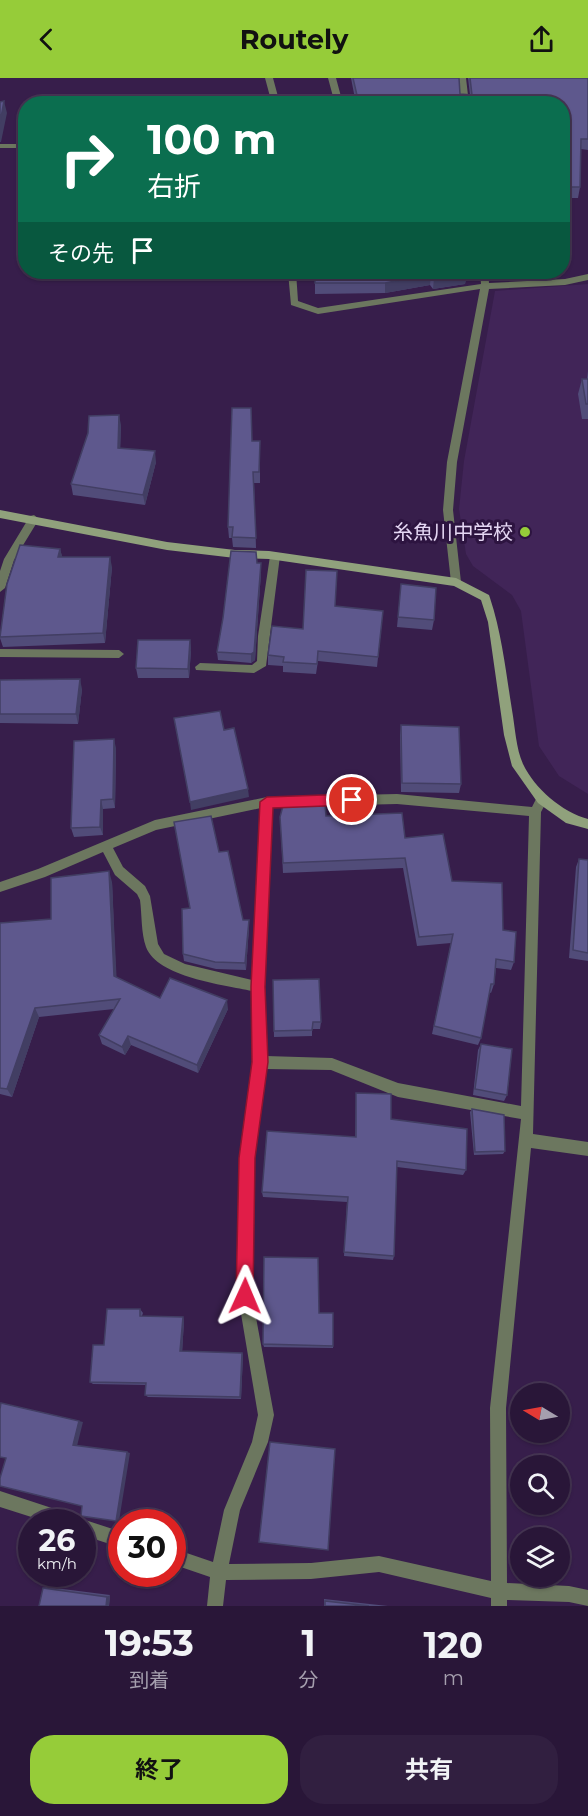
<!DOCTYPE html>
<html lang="ja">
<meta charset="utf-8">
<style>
body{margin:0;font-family:Montserrat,"Noto Sans JP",sans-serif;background:#311f40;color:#f1f3f6;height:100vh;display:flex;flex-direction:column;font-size:22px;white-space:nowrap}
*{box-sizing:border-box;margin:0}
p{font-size:20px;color:#a59fae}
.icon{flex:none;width:33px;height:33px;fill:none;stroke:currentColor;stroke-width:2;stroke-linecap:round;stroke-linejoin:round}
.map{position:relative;height:1528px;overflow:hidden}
.drawer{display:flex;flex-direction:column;background:#291638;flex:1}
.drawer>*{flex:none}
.top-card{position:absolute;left:18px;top:18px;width:552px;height:183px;border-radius:24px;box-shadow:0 2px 4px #0004,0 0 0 2px #453553;background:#0b6e4f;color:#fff;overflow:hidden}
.needle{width:39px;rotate:280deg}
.controls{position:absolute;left:510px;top:1305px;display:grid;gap:12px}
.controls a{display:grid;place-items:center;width:60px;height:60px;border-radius:50%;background:#291638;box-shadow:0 2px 4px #0004,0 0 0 2px #453553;font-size:30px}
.speed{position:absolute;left:18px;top:1431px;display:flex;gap:12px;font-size:30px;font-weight:700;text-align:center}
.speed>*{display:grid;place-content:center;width:78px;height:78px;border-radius:50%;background:#291638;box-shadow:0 2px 4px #0004,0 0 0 2px #453553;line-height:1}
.speed small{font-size:15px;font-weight:400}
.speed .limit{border:9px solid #d22;background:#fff;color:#111}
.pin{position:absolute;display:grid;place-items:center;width:51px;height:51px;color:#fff;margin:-26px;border:3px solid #fff;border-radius:50%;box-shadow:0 2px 6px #0007}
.me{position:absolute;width:66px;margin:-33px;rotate:1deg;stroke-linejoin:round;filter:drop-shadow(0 0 4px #0008)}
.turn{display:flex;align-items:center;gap:21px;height:126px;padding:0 30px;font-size:27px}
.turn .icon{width:78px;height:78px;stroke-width:2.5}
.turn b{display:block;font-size:42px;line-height:51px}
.then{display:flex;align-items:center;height:57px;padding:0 30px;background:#0003;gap:12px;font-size:22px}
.eta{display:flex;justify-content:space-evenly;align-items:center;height:102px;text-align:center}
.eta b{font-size:36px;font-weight:700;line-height:42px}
.action{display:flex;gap:12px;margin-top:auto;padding:12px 30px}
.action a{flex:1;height:69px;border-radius:24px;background:#96cc39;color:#111;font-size:24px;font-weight:700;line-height:69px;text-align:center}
.action a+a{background:#311f40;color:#f1f3f6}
header{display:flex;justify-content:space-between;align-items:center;height:78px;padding:0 30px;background:#96cc39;color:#111;font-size:27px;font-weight:700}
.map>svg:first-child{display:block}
.built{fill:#412558}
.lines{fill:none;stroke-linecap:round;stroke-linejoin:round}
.street{fill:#6c775f;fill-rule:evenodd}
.secondary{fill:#90a17c;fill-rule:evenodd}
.wall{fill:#514c79}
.shaded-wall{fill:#423e63}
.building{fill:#5e588d;stroke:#423e63;stroke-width:1.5}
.route{fill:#e11d48;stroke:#92132f;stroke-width:1.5}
.poi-dot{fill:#96cc39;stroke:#2d1440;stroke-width:2}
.labels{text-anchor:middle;stroke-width:6;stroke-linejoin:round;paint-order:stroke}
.poi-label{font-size:20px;fill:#e5d7f4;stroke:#2d1440;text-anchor:end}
</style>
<header><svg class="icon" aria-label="back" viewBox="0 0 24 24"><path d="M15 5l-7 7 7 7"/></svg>Routely<svg class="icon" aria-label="share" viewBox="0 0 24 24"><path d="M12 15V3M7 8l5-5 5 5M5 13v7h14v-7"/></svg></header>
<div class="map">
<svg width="588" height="1528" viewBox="0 0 588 1528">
<rect width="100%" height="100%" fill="#371e4b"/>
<path class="built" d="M588,206v510l-29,-18 -20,-30 -18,-135 -9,-16 -39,-29 -7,-12 -7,-45 5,-48 31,-170z"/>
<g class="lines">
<path class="street" d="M265,0h8l7,26h-8z
M328,0h8l7,26h-8z
M458,0h8l3,26h-8z
M0,66h26v4h-26z
M288,194h8l2,29 20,7 163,-24 -1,-12h8l1,11 76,-4 23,-5v6l-23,5 -76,4 -32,173 -4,48 8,72 -1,3h-8l-1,-3 -8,-72 4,-48 33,-173 -162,25 -27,-9z
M34,437l5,4 -25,41 -9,28 -5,4v-21l4,-12 26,-43z
M275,474l5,4 -14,110 -12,7 -58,-3 -1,-3 5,-4 52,2 5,-4 1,-25 12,-80z
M0,571l119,1 5,4 -5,4 -119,-1z
M397,716l135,13 6,-12h8l2,4 -7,13 -8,322 55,8v14l-57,-8 -25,260 1,175 62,3 19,4v16l-19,-4 -62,-2v6h-16v-8l-112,-26 -68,7 -85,1 -3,26h-16l3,-29 -38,-13v-16l41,14 11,-52 28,-68 6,-27 -20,-119 2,-138 13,-96 -1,-71c-28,-6 -95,-14 -106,-44 -5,-14 -4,-32 -6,-47l-3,-6 -22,-19 -12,-23 -58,25 -45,15v-10l38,-13 117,-49 112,-23zM397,726l132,12 -8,290 -123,-23 -66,-25 -66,-2 -2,-69 9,-180zM261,730l-9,172 -67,-16 -21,-10 -6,-10 -8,-48 -5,-10 -22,-19 -10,-19 43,-18zM266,991l65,1 67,27 123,22 -31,289 1,173 -112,-25 -68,7 -82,1 11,-54 28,-68 6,-27 -22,-119 2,-138z
M0,1413l70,23 6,2 2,5 4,-2 40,13v16l-40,-13v-13h-35l-47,-15z"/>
<path class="secondary" d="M0,432l167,32 68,8 34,1 187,27 33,17 1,3c12,36 16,75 22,112 3,17 4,39 11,54 12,25 39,48 65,55v10l-22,-6 -28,-20 -26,-37 -8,-31 -16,-113 -7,-22 -27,-14 -185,-27 -34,-1 -68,-8 -167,-32z"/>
</g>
<path class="wall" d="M351,0h108l1,16 10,1 -2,-17h120v72l-7,-1 -1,38 -2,11h-16v-94h-206z
M307,194h159l1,2 -2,10 -32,5 -3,-4 -45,8 -70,1v-19l-8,1z
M588,293v48h-6l-4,-25 4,-15h5z
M121,347l-1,23 36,14 -11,43 -72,-10 -2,-11z
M260,363v42h-6l2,65 -23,-1 -1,-9h-3l-1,-11z
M60,471l2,8 50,10 -7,76 -102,4 -3,-9v-4z
M257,485h4v9l-6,88 -4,3 -33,-3 -1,-8z
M401,506l33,36 -2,10 -35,-3z
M335,528l48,5 -6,56 -59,-6 -2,13 -33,-2v-6l-15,-1v-10l35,-26z
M190,562l1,10 -2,28h-51l-2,-10z
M0,602l82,9 -4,35 -78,-1z
M401,647l60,59 -2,9 -58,-1 -1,-57z
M116,670l-1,60 -12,1v26l-29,2 -3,-9z
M326,738l79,22 47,43 51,49 11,32 -3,8 -15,-2 -2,16 -3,9 -2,-1 -8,46 -3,7 -46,-11 19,-91 -34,3 -14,-78 -120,5 -3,-56z
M219,774l24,68h6v7l-3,43 -30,-1 -32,-8 -1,-7 7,-46z
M579,781l9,1v101l-19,-3 7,-91z
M112,804l4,96 44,20 68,11 -30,64 -67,-28 -6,10 -23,-11 -3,-9 15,-26 -75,8 -27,80 -12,-3v-171l51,-4z
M273,902l48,42 -1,7h-8v7l-38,1z
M481,966l26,51 -3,6 -31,-6 5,-45z
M356,1015l35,26 75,51 -3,5 -66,-8 -3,89 -1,4 -49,-4 3,-54 -84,-5 -1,-5 93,-55z
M472,1031l33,42 -2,3 -29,1 -4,-43z
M140,1231l3,4 -1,3 41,1 1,4 -2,31 60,1 1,2 -2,44 -93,-2 -3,-2 1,-10 -53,-1 -3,-2 14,-37z
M319,1235l14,33v2l-69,-1 -1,-3z
M47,1509l63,8 -1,11 -66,-18z
M324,1521l64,7h-64z"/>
<path class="shaded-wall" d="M4,23l3,12 -6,29h-1v-19z
M431,196l-1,11 -45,8v-10z
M467,196l-2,10 -32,5 1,-11z
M119,337l2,10 -1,34 -2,-11z
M155,373l1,11 -11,43 -2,-10z
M60,471l3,10 -5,-2z
M110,479l2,10 -7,76 -2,-10z
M261,485v9l-6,88 -4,3v-9z
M190,562l1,10 -2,28 -1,-9z
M80,601l2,10 -4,35 -2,-10z
M114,661l2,9 -1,60 -2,-9z
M248,711l1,8 -58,13 -1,-8z
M101,722l2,9v26l-3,-8z
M109,793l3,11 5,104 -3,-10z
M249,842v7l-3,43 -1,-7z
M227,922l1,9 -30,64 -1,-8z
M35,930l4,9 -27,80 -5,-8z
M128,958l3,9 -6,10 -3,-8z
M183,1239l1,4 -2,33 -2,-3z
M242,1275l1,2 -2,44 -1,-2z
M79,1343l4,1 -6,24 -4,-1z
M127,1374l3,1 -11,68h-3z
M110,1517l-1,11h-3l1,-9z"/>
<path class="building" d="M353,0h106l1,16 12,1 -2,-17h118v61h-7l-1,48h-18v-83h-203z
M4,23l-4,22v-21z
M315,194h151l1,2 -33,4 -3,-4 -46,9h-70z
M582,301h6v25h-2z
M232,330h19l1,33h8l-1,31h-6l3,66 -24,-1 1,-10h-5z
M119,337l-1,33 37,3 -12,44 -72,-11 17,-51 1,-17z
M20,467l40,4 -2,8h52l-7,76 -103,4 7,-53z
M231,473l25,1 1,11h4l-7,89 -3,2 -34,-2 6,-34z
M306,492l31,1 -2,35 48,5 -5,46 -60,-6 -1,13 -34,-2 1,-5 -16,-2 4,-29 31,3z
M401,506l35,4 -2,32 -36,-3z
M138,562h52l-2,29 -52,-1z
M80,601l-4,35h-76v-34z
M220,633l4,19 10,-2 14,61 -58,13 -16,-84z
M401,647l58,2 2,57 -59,-1z
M114,661l-1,60 -12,1 -1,27 -29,1 3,-87z
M325,726l1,12 76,-3 3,25 38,-4 9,47 50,2 1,47 13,2 -2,30 -18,-3 -2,25h-3l-10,54 -47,-12 19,-92 -34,3 -14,-79 -122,5 -3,-46 3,-11z
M211,738l8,36 9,-1 15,69h6l-4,43 -30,-1 -32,-8 -1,-45 8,-1 -16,-86z
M579,781l9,1v93l-15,-3z
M109,793l5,105 46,22 10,-20 57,22 -30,65 -69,-29 -6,11 -23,-12 21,-36 -85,9 -28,81 -7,-1v-165l51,-4v-41z
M319,901l2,43h-8l-1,8 -38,1 -1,-51z
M481,966l31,5 -5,46 -32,-6z
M356,1015l35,1v25l76,10 -1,41 -69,-9 -3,95 -50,-4 4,-55 -86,-5 5,-61 89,6z
M472,1031l32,6 1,36 -30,1z
M264,1179l54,1 1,55h14v33l-70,-2z
M107,1231h33v7l43,1 -3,34 62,2 -2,44 -95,-2 1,-12 -56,-1 3,-37h11z
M1,1325l78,18 -6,24 54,7 -11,69 -35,-5 1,-10 -82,-20v-8l6,-20 -6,-1v-48z
M270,1364l65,7 -7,101 -69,-8z
M43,1510l64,9 -1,9h-67z
M325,1523l44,5h-44z"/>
<path class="route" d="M352,716l7,6 -7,5 -79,3 -8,179 3,75 -13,96 -2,138 -2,6 -6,3 -6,-3 -3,-6 3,-138 13,-96 -1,-75 9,-185 7,-5z"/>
<circle class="poi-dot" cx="525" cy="454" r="6"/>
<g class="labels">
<g class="poi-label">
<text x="513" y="461">糸魚川中学校</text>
</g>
</g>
</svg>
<div class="controls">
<a><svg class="needle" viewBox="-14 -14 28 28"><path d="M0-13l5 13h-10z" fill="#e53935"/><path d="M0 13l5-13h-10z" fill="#a59fae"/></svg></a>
<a><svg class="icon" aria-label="search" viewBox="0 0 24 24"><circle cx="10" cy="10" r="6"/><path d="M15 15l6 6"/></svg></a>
<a><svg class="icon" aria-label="layers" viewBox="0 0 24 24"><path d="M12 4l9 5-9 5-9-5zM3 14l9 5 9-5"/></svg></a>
</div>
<div class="speed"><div>26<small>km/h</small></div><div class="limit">30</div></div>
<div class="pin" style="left:352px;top:722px;background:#d93025"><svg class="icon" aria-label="arrive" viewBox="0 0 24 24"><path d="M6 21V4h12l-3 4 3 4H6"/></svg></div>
<svg class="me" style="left:245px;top:1218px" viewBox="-20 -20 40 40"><path d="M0-17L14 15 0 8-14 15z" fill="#e11d48" stroke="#fff" stroke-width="4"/></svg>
<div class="top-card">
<div class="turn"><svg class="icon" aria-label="right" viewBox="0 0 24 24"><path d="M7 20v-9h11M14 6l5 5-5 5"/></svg><div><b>100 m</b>右折</div></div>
<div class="then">その先<svg class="icon" aria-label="arrive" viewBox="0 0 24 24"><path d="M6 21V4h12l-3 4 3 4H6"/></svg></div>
</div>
</div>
<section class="drawer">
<div class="eta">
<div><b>19:53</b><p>到着</p></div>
<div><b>1</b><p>分</p></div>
<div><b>120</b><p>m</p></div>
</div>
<div class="action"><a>終了</a><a>共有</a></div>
</section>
